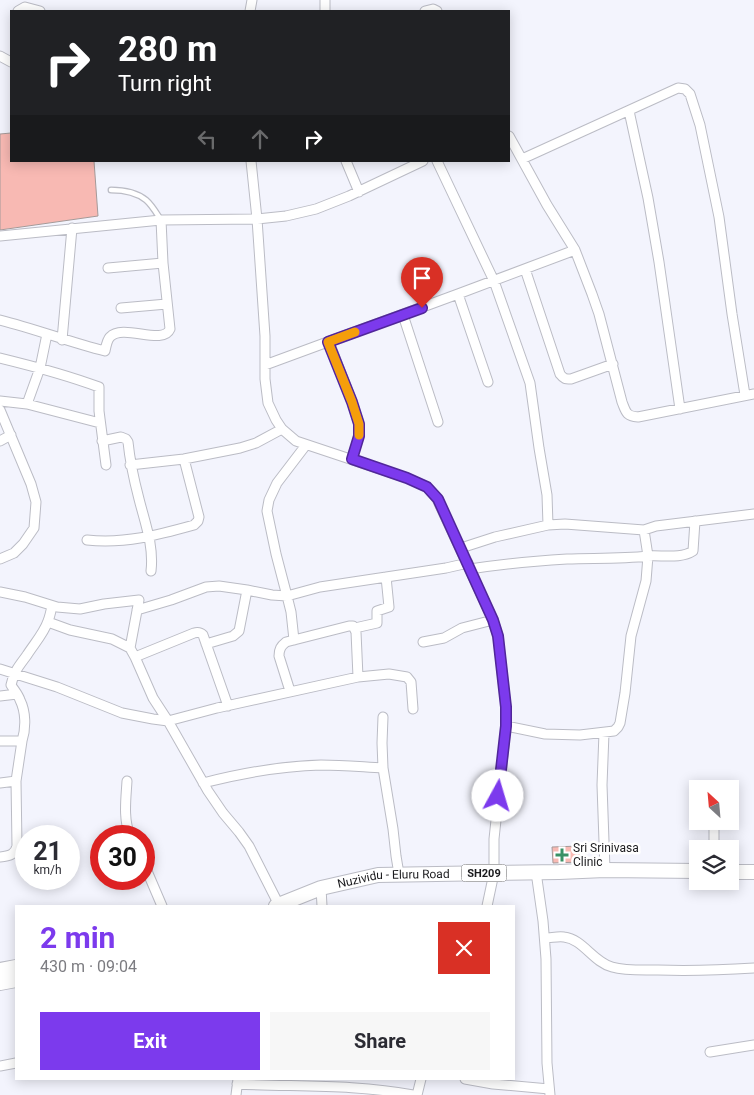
<!DOCTYPE html>
<meta charset="utf-8">
<style>
body{margin:0;font-family:Roboto,sans-serif;background:#f7f7f7;color:#2b2b33;height:100vh;display:flex;flex-direction:column;font-size:19px;white-space:nowrap}
*{box-sizing:border-box;margin:0}
p{font-size:16px;color:#7c7c81}
.icon{flex:none;width:28px;height:28px;fill:none;stroke:currentColor;stroke-width:2;stroke-linecap:round;stroke-linejoin:round}
.map{position:relative;flex:1;overflow:hidden}
.drawer{position:absolute;left:15px;top:905px;width:500px;height:175px;display:flex;flex-direction:column;background:#fff;border-radius:0px;box-shadow:0 2px 12px #0003}
.drawer>*{flex:none}
.guide{position:absolute;left:10px;top:10px;width:500px;height:152px;border-radius:0px;box-shadow:0 2px 12px #0003;background:#202124;color:#fff;overflow:hidden}
.needle{width:32px;rotate:334deg}
.controls{position:absolute;left:689px;top:780px;display:grid;gap:10px}
.controls a{display:grid;place-items:center;width:50px;height:50px;border-radius:0px;background:#fff;box-shadow:0 2px 12px #0003;font-size:25px}
.speed{position:absolute;left:15px;top:825px;display:flex;gap:10px;font-size:25px;font-weight:700;text-align:center}
.speed>*{display:grid;place-content:center;width:65px;height:65px;border-radius:50%;background:#fff;box-shadow:0 2px 12px #0003;line-height:1}
.speed small{font-size:12px;font-weight:400}
.speed .limit{border:8px solid #d22;background:#fff;color:#111}
.pin{position:absolute;display:grid;place-items:center;width:42px;height:42px;color:#fff;margin:-51px -21px;border-radius:50% 50% 50% 0;rotate:-45deg;box-shadow:0 0 5px #0007}
.pin .icon{rotate:45deg}
.me{position:absolute;width:55px;margin:-28px;rotate:6deg;stroke-linejoin:round;filter:drop-shadow(0 0 4px #0008)}
.turn{display:flex;align-items:center;gap:18px;height:105px;padding:0 25px;font-size:22px}
.turn .icon{width:65px;height:65px;stroke-width:2.5}
.turn b{display:block;font-size:35px;line-height:42px}
.lanes{display:flex;align-items:center;height:48px;padding:0 25px;background:#0003;justify-content:center;gap:25px;direction:ltr}
.lanes .off{opacity:.35}
.round{display:grid;place-items:center;flex:none;width:52px;height:52px;border-radius:0px;background:#f7f7f7}
.headline{display:flex;align-items:center;justify-content:space-between;height:85px;padding:0 25px}
h1{font-size:30px;font-weight:700;line-height:38px;color:#7c3aed}
.cta{display:flex;gap:10px;margin-top:auto;padding:10px 25px}
.cta a{flex:1;height:58px;border-radius:0px;background:#7c3aed;color:#fff;font-size:20px;font-weight:700;line-height:58px;text-align:center}
.cta a+a{background:#f7f7f7;color:#2b2b33}
.map>svg:first-child{display:block}
.building{fill:#f8b9b3;stroke:#a59a99}
.lines{fill:none;stroke-linecap:round;stroke-linejoin:round}
.lane-casing{stroke:#bbbcc5;stroke-width:7}
.street-casing{stroke:#bbbcc5;stroke-width:11}
.primary-casing{stroke:#bbbcc5;stroke-width:16}
.lane{stroke:#fff;stroke-width:4.5}
.street{stroke:#fff;stroke-width:9}
.primary{stroke:#fff;stroke-width:14}
.route-casing{stroke:#51269a;stroke-width:12}
.route{stroke:#7c3aed;stroke-width:9}
.slow{stroke:#f59e0b;stroke-width:9}
.poi-dot{fill:#399165;stroke:#fff;stroke-width:2}
.labels{text-anchor:middle;stroke-width:5;stroke-linejoin:round;paint-order:stroke}
.shield{fill:#fff;stroke:#5f5f61;stroke-width:1}
.shield-label{font-size:11px;font-weight:bold;fill:#1a1a1d}
.poi-label{font-size:12px;fill:#1a1a1d;stroke:#fff;text-anchor:start}
.street-label{font-size:12px;fill:#1a1a1d;stroke:#fff}
</style>
<div class="map">
<svg width="754" height="1095" viewBox="0 0 754 1095">
<rect width="100%" height="100%" fill="#f3f4fd"/>
<path class="building" d="M11,133v28h83l4,55 -98,14v-96z
M580,846l1,16 -28,1 -1,-16z"/>
<g class="lines">
<defs>
<path id="lane" d="M111,190c12,0 25,2 35,10 6,5 11,14 15,20"/>
<path id="street" d="M18,11l7,-4 15,4
M250,11l2,-11
M325,11v-11
M425,11l8,-2 4,2
M0,56l11,6
M629,111l19,87 11,64 21,147
M509,136l38,69 28,45 17,44 7,20 23,88c4,10 4,14 16,15l116,-23
M522,159l156,-71 7,1 5,5 10,31 19,92 13,97 13,81
M251,161l6,58 8,117v43l3,24 8,17 6,9 14,12 111,37 20,9 10,12 56,121 5,16 8,71v19l-12,113v34l-7,33
M346,161l13,31
M437,161l57,120 36,102 9,65 8,47 1,30
M0,236l161,-16 96,-1 29,-3 30,-7 33,-13 74,-35
M108,268l55,-5
M525,269l35,105c4,5 5,5 11,5l42,-15
M458,294l30,88
M121,308l46,-4
M403,315l35,107
M0,320c36,9 69,22 105,31 1,-5 2,-11 5,-14 13,-14 53,9 60,-8l-7,-66 -2,-43
M62,340l10,-112
M329,342l23,60 7,22v12l-7,23
M0,358c33,8 67,17 99,29v24l7,54
M265,365l193,-71 117,-44
M0,401l27,3 73,19
M27,404l13,-36 7,-34
M0,410l31,74 5,18 -2,26 -11,16 -9,9 -14,6
M0,441l11,-6
M102,441l19,-4 5,2 2,3c2,20 6,38 11,57 6,24 15,47 12,72
M306,445l-29,38 -8,17 -2,11 9,43 11,42 33,-9 126,-19 22,-5
M130,465l54,-6 56,-11 16,-5 26,-14
M87,540c38,4 71,-5 107,-15l4,-4 1,-4 -15,-58
M461,548l34,-11 53,-12 17,-1 79,6 12,-4 98,-12
M470,569c32,-5 64,-8 97,-10 27,-1 54,0 81,-3 14,-1 33,3 45,-5l2,-30
M0,592l25,5 32,10 23,2 24,-5 35,-4 -9,48
M137,610l34,-10 35,-13 13,-1 28,4
M48,622l22,8 42,9 18,9 5,9 18,41 15,23 40,70 15,22 16,19 10,14 30,59
M355,628l22,-5v-12l12,-4 -3,-30
M423,642l21,-4 18,-10 31,-8
M206,644l27,-8 6,-5 8,-41 25,5 15,1 4,16 3,28
M135,657l59,-24c4,-1 6,-1 9,2l25,71
M0,669l57,18 65,26 31,6 15,2 49,-13 141,-31 31,-3 18,3 4,5 2,27
M290,691l-11,-35c0,-7 2,-10 7,-14l63,-16h4l3,6 2,45
M0,696l17,-2
M383,717l-1,26 1,25 10,61 3,27 3,18
M506,726l39,8 35,1 34,-4 4,-4 2,-4 5,-30 6,-57 15,-55 2,-25 -4,-26
M604,733l-2,52 3,85
M0,741h22l-6,40 1,65c-2,9 -8,10 -17,11
M22,741c4,-13 4,-29 -2,-41 -2,-6 -6,-10 -9,-15 3,-14 8,-19 16,-30 7,-11 17,-22 21,-34 2,-5 3,-10 4,-15
M127,781c-1,18 -4,37 3,55
M0,783l16,-2
M203,783c39,-10 78,-17 118,-18 21,0 42,2 62,3
M714,849v-28
M144,864l18,42
M536,872l7,49 3,38 1,104 3,32
M321,888l1,18
M545,938c6,0 13,-2 19,-1 19,2 29,25 48,30 14,4 31,3 46,3 32,1 64,0 96,-2
M710,1052l44,-7
M0,1066l16,-3
M465,1079l28,5 56,5
M237,1084c59,3 118,0 176,11
M236,1095l2,-16
M417,1095l4,-16"/>
<g id="primary">
<path d="M730,872h24"/>
<path id="s1" d="M276,906l45,-18 57,-13 181,-3 46,-2 93,1"/>
<path d="M0,970l16,-3"/>
<path d="M0,983l16,-3"/>
</g>
</defs>
<use href="#lane" class="lane-casing"/>
<use href="#street" class="street-casing"/>
<use href="#primary" class="primary-casing"/>
<use href="#lane" class="lane"/>
<use href="#street" class="street"/>
<use href="#primary" class="primary"/>
</g>
<g class="lines">
<defs>
<path id="route" d="M422,308l-94,34 24,60 7,22v12l-7,23 55,19 20,9 11,12 55,121 5,16 8,71v19l-8,70"/>
</defs>
<use href="#route" class="route-casing"/>
<use href="#route" class="route"/>
<path class="slow" d="M355,332l-27,10 24,60 7,22v11"/>
</g>
<path class="poi-dot" d="M559.5 847.5h5v5h5v5h-5v5h-5v-5h-5v-5h5z"/>
<g class="labels">
<rect class="shield" x="461.5" y="864.5" width="45" height="17" rx="4"/>
<g class="shield-label">
<text x="484" y="877">SH209</text>
</g>
<g class="poi-label">
<text x="573" y="852">Sri Srinivasa<tspan x="573" dy="14">Clinic</tspan></text>
</g>
<g class="street-label">
<text dy="4" stroke="none"><textPath href="#s1" startOffset="122">Nuzividu - Eluru Road</textPath></text>
</g>
</g>
</svg>
<div class="controls">
<a><svg class="needle" viewBox="-14 -14 28 28"><path d="M0-13l5 13h-10z" fill="#e53935"/><path d="M0 13l5-13h-10z" fill="#7c7c81"/></svg></a>
<a><svg class="icon" aria-label="layers" viewBox="0 0 24 24"><path d="M12 4l9 5-9 5-9-5zM3 14l9 5 9-5"/></svg></a>
</div>
<div class="speed"><div>21<small>km/h</small></div><div class="limit">30</div></div>
<div class="pin" style="left:422px;top:308px;background:#d93025"><svg class="icon" aria-label="arrive" viewBox="0 0 24 24"><path d="M6 21V4h12l-3 4 3 4H6"/></svg></div>
<svg class="me" style="left:498px;top:796px" viewBox="-20 -20 40 40"><circle r="19" fill="#fff"/><path d="M0-13L10 11 0 6-10 11z" fill="#7c3aed"/></svg>
<div class="guide">
<div class="turn"><svg class="icon" aria-label="right" viewBox="0 0 24 24"><path d="M7 20v-9h11M14 6l5 5-5 5"/></svg><div><b>280 m</b>Turn right</div></div>
<div class="lanes"><svg class="icon off" aria-label="left" viewBox="0 0 24 24"><path d="M17 20v-9H6M10 6l-5 5 5 5"/></svg><svg class="icon off" aria-label="ahead" viewBox="0 0 24 24"><path d="M12 20V5M6 11l6-6 6 6"/></svg><svg class="icon" aria-label="right" viewBox="0 0 24 24"><path d="M7 20v-9h11M14 6l5 5-5 5"/></svg></div>
</div>
<section class="drawer">
<div class="headline"><div><h1>2 min</h1><p>430 m · 09:04</p></div><a class="round" style="background:#d93025;color:#fff"><svg class="icon" aria-label="close" viewBox="0 0 24 24"><path d="M6 6l12 12M18 6L6 18"/></svg></a></div>
<div class="cta"><a>Exit</a><a>Share</a></div>
</section>
</div>
